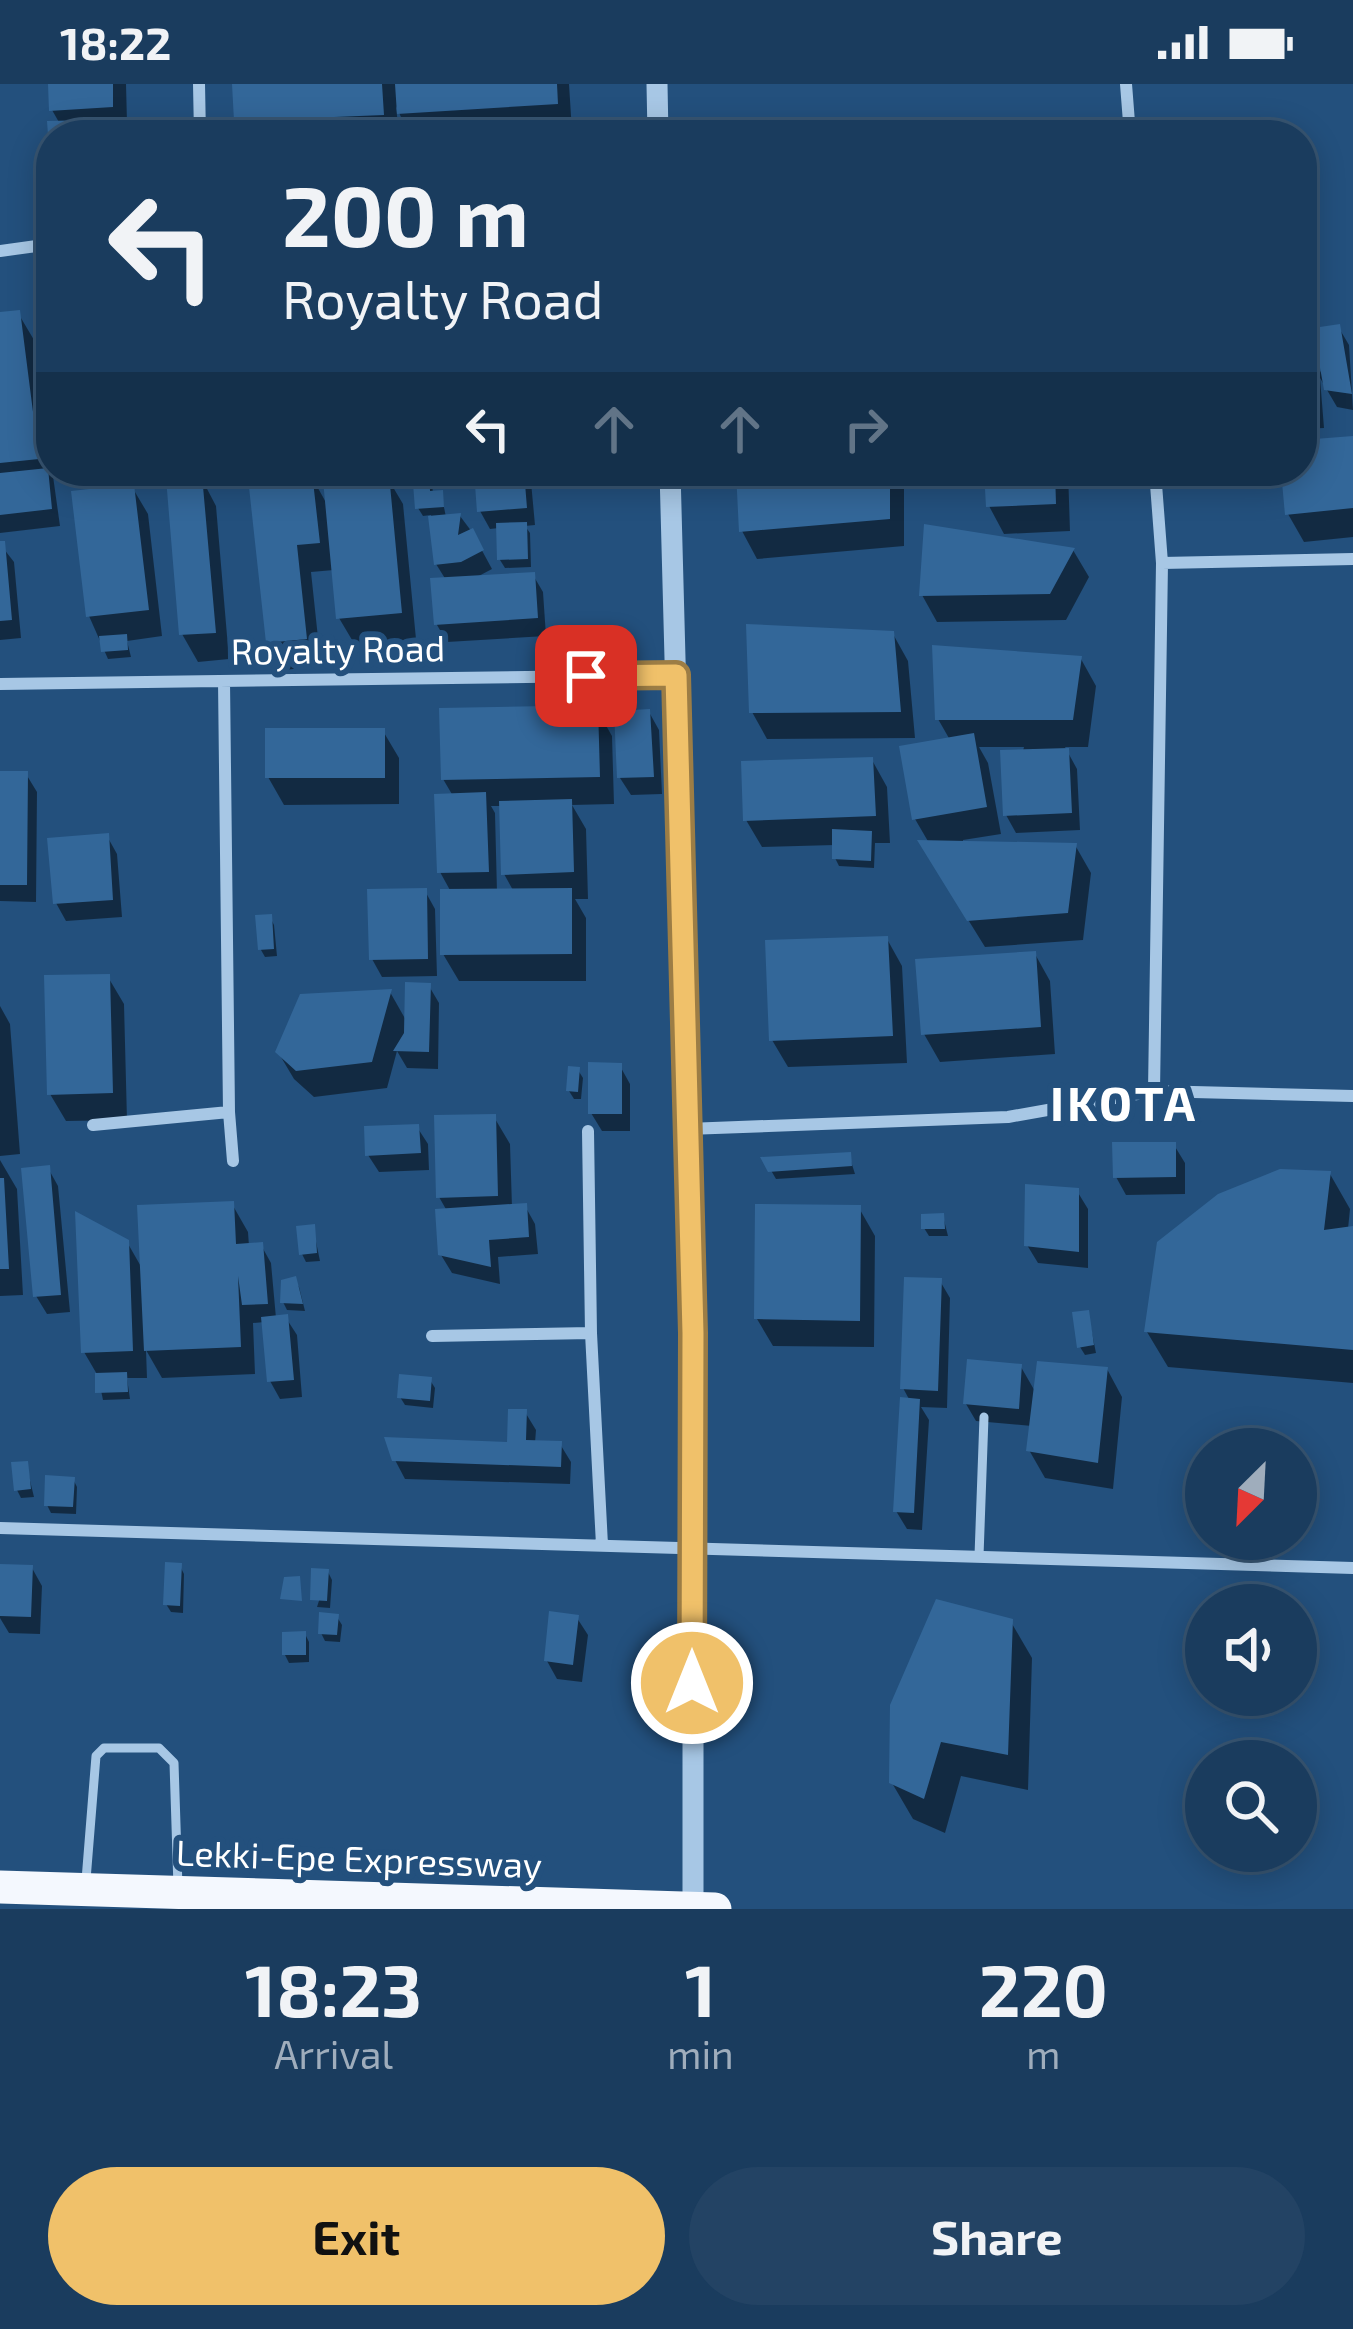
<!DOCTYPE html>
<style>
body{margin:0;font-family:"Exo 2",sans-serif;background:#234364;color:#f1f3f6;height:100vh;display:flex;flex-direction:column;font-size:45px;white-space:nowrap}
*{box-sizing:border-box;margin:0}
p{font-size:39px;color:#9fadbc}
.icon{flex:none;width:66px;height:66px;fill:none;stroke:currentColor;stroke-width:2;stroke-linecap:round;stroke-linejoin:round}
.map{position:relative;height:1825px;overflow:hidden}
.side{display:flex;flex-direction:column;background:#1a3c5e;flex:1}
.side>*{flex:none}
.guide{position:absolute;left:36px;top:36px;width:1281px;height:366px;border-radius:48px;box-shadow:0 6px 30px #0003,0 0 0 3px #385673;background:#1a3c5e;color:#f1f3f6;overflow:hidden}
.needle{width:78px;rotate:204deg}
.tools{position:absolute;left:1185px;top:1344px;display:grid;gap:24px}
.tools a{display:grid;place-items:center;width:132px;height:132px;border-radius:50%;background:#1a3c5e;box-shadow:0 6px 30px #0003,0 0 0 3px #385673;font-size:60px}
.pin{position:absolute;display:grid;place-items:center;width:102px;height:102px;color:#fff;margin:-51px;border-radius:24px;box-shadow:0 6px 18px #0006}
.me{position:absolute;width:132px;margin:-66px;rotate:0deg;stroke-linejoin:round;filter:drop-shadow(0 0 9px #0008)}
.turn{display:flex;align-items:center;gap:42px;height:252px;padding:0 48px;font-size:54px}
.turn .icon{width:156px;height:156px;stroke-width:2.5}
.turn b{display:block;font-size:84px;line-height:102px}
.lanes{display:flex;align-items:center;height:114px;padding:0 48px;background:#0003;justify-content:center;gap:60px;direction:ltr}
.lanes .off{opacity:.35}
.eta{display:flex;justify-content:space-evenly;align-items:center;height:204px;text-align:center}
.eta b{font-size:72px;font-weight:700;line-height:84px}
.button{display:flex;gap:24px;margin-top:auto;padding:24px 48px}
.button a{flex:1;height:138px;border-radius:72px;background:#f0c16a;color:#111;font-size:48px;font-weight:700;line-height:138px;text-align:center}
.button a+a{background:#234364;color:#f1f3f6}
.status{display:flex;justify-content:space-between;align-items:center;height:84px;padding:0 60px;background:#1a3c5e;direction:ltr}
.status svg{height:33px;fill:currentColor}
.map>svg:first-child{display:block}
.shadow{fill:#0007;fill-rule:evenodd}
.building{fill:#336799}
.lines{fill:none;stroke-linecap:round;stroke-linejoin:round}
.service{stroke:#a7c7e5;stroke-width:9}
.minor{stroke:#a7c7e5;stroke-width:12}
.tertiary{stroke:#a7c7e5;stroke-width:21}
.trunk{stroke:#f4f8fe;stroke-width:33}
.route-casing{stroke:#9c7d45;stroke-width:30}
.route{stroke:#f0c16a;stroke-width:21}
.labels{text-anchor:middle;stroke-width:12;stroke-linejoin:round;paint-order:stroke}
.street-label{font-size:36px;fill:#fff;stroke:#23507d}
.district-label{font-size:48px;font-weight:bold;letter-spacing:3px;fill:#fff;stroke:#23507d}
</style>
<div class="status"><b>18:22</b><svg viewBox="0 0 49 12"><path d="M0 12V9h3v3zM5 12V6h3v6zM10 12V3h3v9zM15 12V0h3v12zM26 1h20v11H26zM47 4h2v5h-2z"/></svg></div>
<div class="map">
<svg width="1353" height="1825" viewBox="0 0 1353 1825">
<rect width="100%" height="100%" fill="#23507d"/>
<path class="shadow" d="M51,0h75l1,38h4l8,13h-88v9l-1,-20h10l-8,-14z
M235,0h334l3,47 -11,1 2,3h-154l-13,-29 3,29h-168l14,-1 -8,-14z
M18,229l16,27 26,186 -60,7v-218z
M1339,244l10,17 4,65 -16,-3 -17,-29 4,50 -22,1v-87l22,35z
M1353,355v98l-49,5 -16,-28 -4,-43h18v-28z
M61,387h87l1,4 -81,8z
M169,387h78l1,7 -43,7 11,21 13,153 -31,3 -16,-28 -8,-154z
M256,387h118v7l13,-1 16,27 13,135 -61,6 -16,-27 -5,-48 -23,2 10,94 -37,4 -15,-28 -8,-162zM314,397h12l2,25z
M415,387h16l2,23 8,-1 5,24 14,-1 12,16 20,37 -17,9 58,-3 10,17 3,44 -99,6 -10,-17 9,-45 -10,-16 -5,-49 -8,1 -5,-8z
M477,387h53l5,54 -10,1 5,7 1,34 -26,1 -5,-8 -1,-32 -9,1 -10,-18z
M739,387h165v75l-147,13 -15,-28z
M987,387h81l2,60 -66,3 -15,-28z
M132,403l16,27 14,122 -35,5 4,16 -23,2 -19,-43z
M0,460l14,18 7,76 -21,2z
M1073,466l16,27 -23,43 -129,2 -15,-27z
M893,550l15,27 7,77 -148,1 -15,-27z
M1081,575l15,27 -8,61h-23l12,22 3,61 -64,3 -10,-18 18,-68h-45l9,16 13,71 -38,6v4l112,1 16,28 -8,67 -98,7 -49,-79 -7,-25 -14,-24 35,-79 -12,-21z
M596,624l16,28 2,68 -42,1 14,24 2,70h-13l11,19v63h-127l-16,-27 8,-62 -11,-20 13,-76 -10,-17zM491,722h11l2,68 10,18h-17l-2,-79z
M649,628l10,18 3,64 -31,1 -11,-17z
M383,647l16,27v46l-115,1 -16,-28z
M872,676l15,27 3,56h-15l-1,25 -35,-2 -4,-8v-13l-73,2 -16,-27z
M0,690h26l11,18 -1,110 -36,-1z
M107,752l10,18 5,63 -56,4 -10,-18z
M425,807l10,18 2,67 -55,1 -10,-18z
M270,833l4,8 3,31 -12,1 -4,-7z
M887,855l15,27 5,97 -119,4 -16,-27z
M1035,870l15,27 5,73 -115,8 -16,-28z
M108,893l16,27 3,116 -61,1 -16,-27z
M429,902l10,17 -1,66 -31,-1 -10,-17 -10,37 -73,9 -20,-18 -16,-27 112,-60 17,30z
M0,922l10,18 10,130 -20,2z
M620,982l10,18v47h-28l-11,-18z
M578,986l5,8 -2,21h-7l-5,-8z
M494,1033l16,27 2,63 13,-1 10,18 3,30 -40,3 2,27 -48,-11 -11,-18 6,-44 -8,-14z
M417,1043l11,17 1,26 -50,2 -11,-17z
M1174,1061l11,18v31l-59,1 -10,-18z
M849,1071l6,19 -79,5 -11,-19z
M0,1076l17,29 6,106 -23,1z
M48,1084l10,18 12,126 -23,2 -11,-18z
M1330,1090l20,35 -2,20h5v154l-185,-16 -21,-35z
M1077,1107l11,18v59l-50,-5 -11,-18z
M232,1120l16,28 1,14 12,-1 10,18 5,55h10l11,17 5,62 -22,2 -10,-18 -5,-59 -12,1 2,51 -93,4 -16,-28 1,28h-20l3,21 -27,1 -5,-24 -14,-24 43,-110 16,28z
M859,1124l16,28 -1,111 -101,-1 -16,-27z
M943,1132l5,20h-19l-5,-8z
M313,1143l7,34 -14,1 -4,-8z
M294,1196l5,7 6,24 -18,-1 -4,-8z
M940,1197l10,17 -3,110 -26,-1 8,13 -7,110 -15,-1 -11,-18 14,-110 -7,-13z
M1088,1229l8,40 -11,2 -5,-8z
M1021,1283l15,26 71,-24 15,28 -9,92 -68,-11 -16,-28 3,-24 -56,-5 -10,-17z
M430,1296l5,8 -2,20 -28,-3 -5,-8z
M525,1328l11,18 -1,13 25,1 11,18 -1,22 -165,-5 -10,-19 115,-15z
M26,1380l8,33 -13,1 -4,-8z
M73,1395l4,8 -1,27 -25,-1 -4,-8z
M180,1482l4,8 -1,39 -12,-1 -5,-8z
M0,1483l32,1 10,18 -2,48 -31,-1 -9,-15z
M328,1488l4,8 -2,28 -13,-1z
M337,1533l5,8 -2,17 -15,-1 -4,-8z
M577,1534l11,17 -6,47 -25,-3 -10,-18z
M1011,1538l21,36 -4,132 -67,-14 -16,57 -32,-14 -21,-36z
M305,1550l4,8v20l-20,1 -4,-8z"/>
<path class="building" d="M48,0h65v23l-64,4z
M232,0h150l2,31 -150,6z
M395,0h162l1,20 -161,10z
M133,35v16h-85l-1,-14z
M558,36l1,15h-153v-10z
M395,39l1,12h-157v-4z
M1043,40l1,11h-92v-3z
M20,226l19,149 -39,4v-151z
M1340,240l12,70 -28,-4 -11,-62z
M1302,253h4l4,65 -8,-1z
M1353,352v72l-68,7 -4,-44h21v-31z
M48,384l4,41 -52,6v-42z
M412,387h17l1,20 13,-1 1,17 -29,2z
M474,387h50l3,37 -50,4z
M736,387h154v48l-151,13z
M984,387h71l1,33 -70,3z
M312,388l8,71 -23,2 10,94 -41,4 -18,-165z
M389,390l13,139 -66,6 -13,-139z
M202,391l14,158 -37,2 -13,-157z
M134,400l15,126 -63,7 -15,-126z
M461,429l-3,22 15,-7 11,22 -23,12 -27,3 -6,-49z
M527,438l1,37 -31,1 -1,-37z
M924,440l151,24 -25,46 -131,2z
M0,457h5l7,79 -12,1z
M535,488l3,46 -104,7 -4,-47z
M746,540l148,7 7,81 -152,1z
M127,550l1,16 -27,2 -2,-16z
M932,561l150,11 -9,64h-138z
M598,621l2,72 -159,3 -2,-72z
M650,625l4,68 -37,1 -3,-67z
M265,644h120v50h-120z
M974,649l13,74 -75,13 -13,-74z
M1069,664l3,65 -69,3 -3,-66z
M873,673l3,59 -133,5 -2,-60z
M0,687h28l-1,114h-27z
M486,708l3,80 -52,1 -3,-79z
M572,715l2,73 -73,3 -2,-74z
M832,745l40,2 -1,30 -39,-2z
M109,749l4,67 -60,4 -6,-66z
M917,756l160,3 -9,70 -101,8z
M427,804l1,71 -59,1 -2,-71z
M572,804v66l-132,1v-66z
M272,830l2,35 -16,1 -3,-35z
M888,852l5,100 -124,5 -4,-101z
M1036,867l5,76 -120,8 -6,-76z
M110,890l3,119 -66,2 -3,-120z
M405,898l26,1 -2,69 -36,-1 11,-18z
M392,905l-20,73 -76,9 -21,-19 25,-58z
M588,978l34,1v51h-34z
M568,982l12,1 -2,25 -12,-1z
M496,1030l2,82 -62,2 -2,-83z
M419,1040l2,29 -56,3 -1,-30z
M1112,1058h64v35l-63,1z
M851,1068l1,14 -84,6 -8,-15z
M50,1081l11,130 -28,2 -12,-129z
M1280,1085l51,2 -7,59 29,-4v124l-209,-18 13,-90 61,-48z
M0,1094h4l5,91h-9z
M1025,1100l54,4v64l-55,-6z
M234,1117l2,43 27,-2 5,62 -26,1 -4,-29 3,71 -97,4 -7,-146z
M527,1119l2,34 -40,3 2,27 -53,-12 -3,-46z
M755,1120l106,1 -1,116 -106,-2z
M75,1127l54,29 4,111 -52,2z
M944,1129l1,16h-24v-15z
M315,1140l2,29 -18,2 -3,-29z
M296,1192l7,28 -23,-1 1,-23z
M904,1193l38,1 -4,113 -38,-2z
M1089,1226l5,35 -17,3 -5,-36z
M288,1230l6,66 -27,2 -6,-65z
M967,1275l55,5 -3,45 -56,-5z
M1037,1277l71,6 -10,96 -72,-12z
M127,1288l1,20 -33,1v-20z
M399,1290l33,3 -2,24 -33,-3z
M900,1313l20,2 -6,114 -21,-1z
M508,1325h19l-1,31 36,1 -1,26 -169,-6 -8,-24 123,5z
M28,1377l3,28 -17,2 -3,-29z
M45,1391l30,2 -2,30 -29,-1z
M165,1478l17,1 -2,43 -17,-1z
M0,1480l33,1 -2,52 -31,-1z
M311,1484l18,1 -2,32 -17,-1z
M300,1492l2,25 -22,-2 4,-22z
M936,1515l77,20 -5,136 -67,-13 -17,57 -35,-16 1,-78z
M549,1527l30,4 -6,50 -29,-4z
M319,1528l20,2 -2,21 -19,-1z
M306,1547v24h-24v-23z"/>
<g class="lines">
<path class="service" d="M979,1472l5,-139
M86,1796l10,-124 8,-8h55l15,15 4,124"/>
<path class="minor" d="M199,0l1,51
M1126,0l4,51
M0,167l51,-7
M1162,479l191,-4
M0,600l677,-9
M1154,1007l8,-528 -7,-92
M229,1028l4,49
M93,1041l136,-13 -5,-431
M687,1045l321,-12 146,-26 199,5
M588,1047l3,202 11,212
M432,1252l159,-3
M0,1444l1353,40"/>
<path class="tertiary" d="M657,0l1,51
M670,387l23,862v575"/>
<path class="trunk" d="M0,1803l715,22"/>
</g>
<g class="lines">
<defs>
<path id="route" d="M586,592l90,-1 17,658 -1,350"/>
</defs>
<use href="#route" class="route-casing"/>
<use href="#route" class="route"/>
</g>
<g class="labels">
<g class="street-label">
<text transform="translate(338 566) rotate(-1)" y="13">Royalty Road</text>
<text transform="translate(359 1775) rotate(2)" y="13">Lekki-Epe Expressway</text>
</g>
<g class="district-label">
<text x="1124" y="1037">IKOTA</text>
</g>
</g>
</svg>
<div class="tools">
<a><svg class="needle" viewBox="-14 -14 28 28"><path d="M0-13l5 13h-10z" fill="#e53935"/><path d="M0 13l5-13h-10z" fill="#9fadbc"/></svg></a>
<a><svg class="icon" aria-label="sound" viewBox="0 0 24 24"><path d="M4 9h4l5-4v14l-5-4H4zM17 9q2 3 0 6"/></svg></a>
<a><svg class="icon" aria-label="search" viewBox="0 0 24 24"><circle cx="10" cy="10" r="6"/><path d="M15 15l6 6"/></svg></a>
</div>
<div class="pin" style="left:586px;top:592px;background:#d93025"><svg class="icon" aria-label="arrive" viewBox="0 0 24 24"><path d="M6 21V4h12l-3 4 3 4H6"/></svg></div>
<svg class="me" style="left:692px;top:1599px" viewBox="-20 -20 40 40"><circle r="17" fill="#f0c16a" stroke="#fff" stroke-width="3"/><path d="M0-11L8 9 0 5-8 9z" fill="#fff"/></svg>
<div class="guide">
<div class="turn"><svg class="icon" aria-label="left" viewBox="0 0 24 24"><path d="M17 20v-9H6M10 6l-5 5 5 5"/></svg><div><b>200 m</b>Royalty Road</div></div>
<div class="lanes"><svg class="icon" aria-label="left" viewBox="0 0 24 24"><path d="M17 20v-9H6M10 6l-5 5 5 5"/></svg><svg class="icon off" aria-label="ahead" viewBox="0 0 24 24"><path d="M12 20V5M6 11l6-6 6 6"/></svg><svg class="icon off" aria-label="ahead" viewBox="0 0 24 24"><path d="M12 20V5M6 11l6-6 6 6"/></svg><svg class="icon off" aria-label="right" viewBox="0 0 24 24"><path d="M7 20v-9h11M14 6l5 5-5 5"/></svg></div>
</div>
</div>
<section class="side">
<div class="eta">
<div><b>18:23</b><p>Arrival</p></div>
<div><b>1</b><p>min</p></div>
<div><b>220</b><p>m</p></div>
</div>
<div class="button"><a>Exit</a><a>Share</a></div>
</section>
